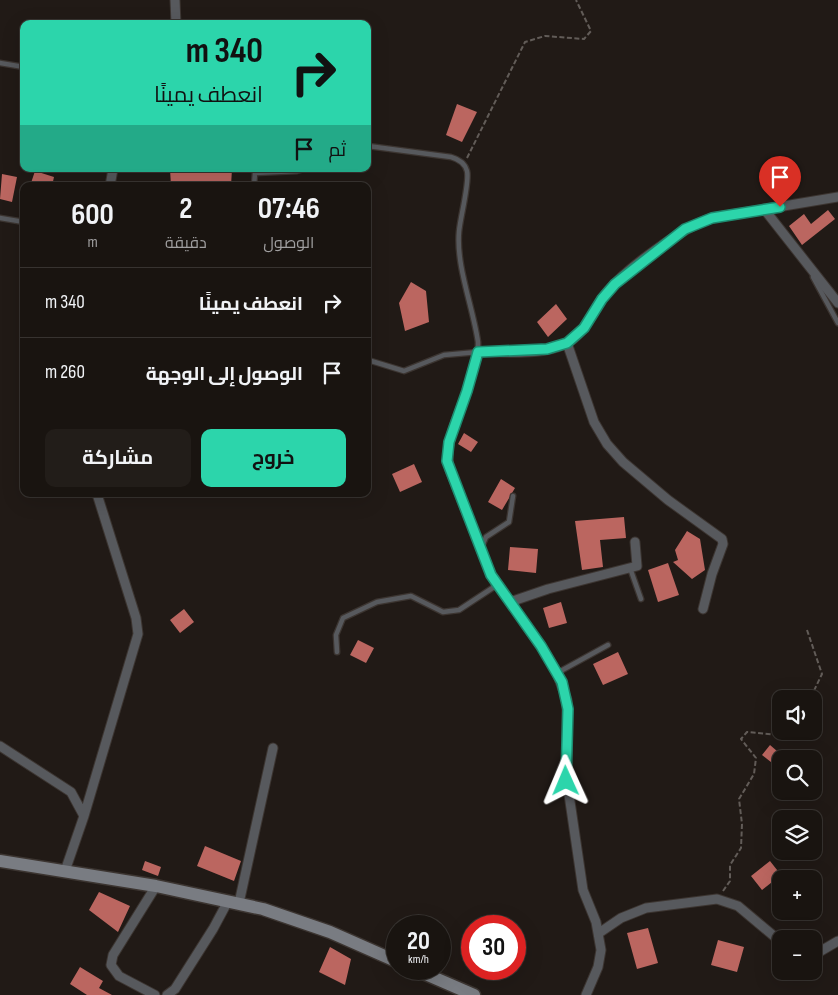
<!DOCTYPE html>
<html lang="ar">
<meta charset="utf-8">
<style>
body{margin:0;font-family:"Sofia Sans Condensed",Cairo,sans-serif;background:#221d19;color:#f1f3f6;direction:rtl;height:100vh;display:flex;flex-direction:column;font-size:19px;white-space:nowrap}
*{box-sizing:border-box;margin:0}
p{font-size:16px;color:#9f9e9f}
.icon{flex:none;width:28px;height:28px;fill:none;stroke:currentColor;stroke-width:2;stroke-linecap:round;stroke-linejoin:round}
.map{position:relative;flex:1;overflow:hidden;direction:ltr}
.side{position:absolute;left:20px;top:182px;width:351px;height:315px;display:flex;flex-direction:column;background:#191410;border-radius:10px;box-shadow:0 5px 20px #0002,0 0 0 1px #373330;direction:rtl}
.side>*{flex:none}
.guide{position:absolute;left:20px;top:20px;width:351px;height:152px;border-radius:10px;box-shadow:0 5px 20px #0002,0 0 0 1px #373330;direction:rtl;background:#2cd5ab;color:#111;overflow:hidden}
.buttons{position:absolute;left:772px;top:690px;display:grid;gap:10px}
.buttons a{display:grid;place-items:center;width:50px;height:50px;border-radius:10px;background:#191410;box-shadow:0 5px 20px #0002,0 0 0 1px #373330;font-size:25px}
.speed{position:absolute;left:386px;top:915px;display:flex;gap:10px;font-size:25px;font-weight:700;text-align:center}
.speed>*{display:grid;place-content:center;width:65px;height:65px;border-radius:50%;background:#191410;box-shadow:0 5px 20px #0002,0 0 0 1px #373330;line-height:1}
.speed small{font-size:12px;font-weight:400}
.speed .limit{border:8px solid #d22;background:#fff;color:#111}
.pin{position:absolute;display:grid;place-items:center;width:42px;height:42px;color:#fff;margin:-51px -21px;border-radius:50% 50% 50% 0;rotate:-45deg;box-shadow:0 0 5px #0007}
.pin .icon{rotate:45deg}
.me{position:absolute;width:55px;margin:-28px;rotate:359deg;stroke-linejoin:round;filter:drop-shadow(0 0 4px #0008)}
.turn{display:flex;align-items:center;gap:18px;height:105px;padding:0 25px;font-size:22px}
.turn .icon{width:65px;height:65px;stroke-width:2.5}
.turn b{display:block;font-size:35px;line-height:42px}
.then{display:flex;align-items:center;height:48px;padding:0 25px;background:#0003;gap:10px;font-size:19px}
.eta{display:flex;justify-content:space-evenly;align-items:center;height:85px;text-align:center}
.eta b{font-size:30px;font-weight:700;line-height:35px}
.primary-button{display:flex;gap:10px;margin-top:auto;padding:10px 25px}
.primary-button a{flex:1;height:58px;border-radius:10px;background:#2cd5ab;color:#111;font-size:20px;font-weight:700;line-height:58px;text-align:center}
.primary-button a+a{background:#221d19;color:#f1f3f6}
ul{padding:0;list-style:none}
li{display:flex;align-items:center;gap:15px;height:70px;padding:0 25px;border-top:1px solid #373330}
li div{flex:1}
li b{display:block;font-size:19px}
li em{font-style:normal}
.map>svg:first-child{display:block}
.building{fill:#bb6660}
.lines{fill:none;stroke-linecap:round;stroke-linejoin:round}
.lane-casing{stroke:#3c3531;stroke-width:7}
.street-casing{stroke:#3c3531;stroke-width:11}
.secondary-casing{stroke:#3c3531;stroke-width:15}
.path{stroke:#625c58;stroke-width:2;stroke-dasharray:5 2.5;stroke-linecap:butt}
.lane{stroke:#57595d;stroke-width:4.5}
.street{stroke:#57595d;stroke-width:9}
.secondary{stroke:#797c82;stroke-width:12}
.route-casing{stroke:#1d8a6f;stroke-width:12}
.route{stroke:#2cd5ab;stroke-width:9}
</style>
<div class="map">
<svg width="838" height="995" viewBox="0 0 838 995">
<rect width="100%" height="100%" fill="#211a16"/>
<path class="building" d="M457,104l20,8 -15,30 -16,-7z
M170,169h62l-1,17h-60z
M35,171l19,6 -2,9h-22z
M2,174l15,3 -5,25 -12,-3z
M828,210l7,9 -33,26 -13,-19 15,-12 7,10z
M411,282l15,9 3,31 -24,9 -6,-28z
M556,304l11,15 -19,18 -11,-15z
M464,433l14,9 -7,10 -13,-8z
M414,464l8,18 -22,10 -8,-18z
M501,479l14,9 -13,22 -14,-8z
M624,517l2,21 -26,2 3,27 -21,3 -7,-49z
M687,531l13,8 5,31 -13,9 -19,-17 5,-2 -3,-10z
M510,547l28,2 -2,24 -28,-3z
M668,563l11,32 -21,7 -10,-32z
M561,602l6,21 -18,5 -6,-20z
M184,609l10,13 -14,11 -10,-13z
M358,640l16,8 -8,15 -16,-8z
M618,652l10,22 -25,11 -10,-21z
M770,745l14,12 -8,9 -14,-11z
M205,846l36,15 -7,20 -37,-15z
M145,861l16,6 -3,9 -16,-6z
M770,861l11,14 -19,15 -11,-14z
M99,892l31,14 -12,26 -29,-22z
M648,928l10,35 -21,6 -10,-36z
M718,940l26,7 -7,25 -26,-7z
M330,947l21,12 -6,26 -26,-13z
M80,967l23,14 -4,7 13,7h-25l-17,-11z"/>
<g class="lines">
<defs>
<path id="lane" d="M0,63l24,4
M368,146l83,11c7,2 14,6 16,14 3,11 -7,47 -8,61 -3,34 14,75 19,110v10l-34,3 -40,16 -36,-11
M254,186l1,-13 42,-2 7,-2
M0,218l24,4
M813,277l25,46
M482,546l4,-9 23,-15 4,-26
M630,568l11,31
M337,652l-1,-17 7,-17 34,-16 34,-6 32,16 16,-2 38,-25
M557,673l51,-28"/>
<path id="street" d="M175,0l1,24
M110,186l3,-17
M764,209l74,94
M567,343l27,79 13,22 16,18 45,38 54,39 1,5 -11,30 -9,35
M510,602l38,-13 89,-23 -2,-24
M0,746l71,46 13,24
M65,871l19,-55 54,-182 -2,-16 -39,-124
M239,903l34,-155
M599,933l22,-15 25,-10 71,-9 21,7 43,36
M814,955l24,-14
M155,995l-36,-19 -8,-11 2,-10 43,-69
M167,995l8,-6 38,-60 15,-28
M586,995l12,-28 3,-17 -5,-28 -13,-32 -16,-109v-81l-10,-27 -16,-27 -50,-71 -41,-105c-8,-27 10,-54 17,-80 4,-13 7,-25 11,-38 27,-1 62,4 87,-8 21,-10 28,-35 42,-52 19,-23 77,-66 105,-74l126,-21"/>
<path id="secondary" d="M0,861l156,25 107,23 67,23 68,30
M414,969l60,26"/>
</defs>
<use href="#lane" class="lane-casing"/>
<use href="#street" class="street-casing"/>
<use href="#secondary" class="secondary-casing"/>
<path class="path" d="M467,158l58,-116 20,-6 39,3 7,-8 -15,-31
M807,630l15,44 -12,25
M723,891l7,-10v-16l11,-17 1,-24 -3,-25 15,-25 2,-16 -15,-19 6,-7 32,3 8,-4"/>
<use href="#lane" class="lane"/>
<use href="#street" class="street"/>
<use href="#secondary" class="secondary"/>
</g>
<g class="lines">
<defs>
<path id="route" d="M566,781l2,-72 -6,-27 -21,-36 -50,-71 -44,-114 2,-19 18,-51 11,-39 69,-3 20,-6 17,-15 18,-29 13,-15 70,-55 27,-11 68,-11"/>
</defs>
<use href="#route" class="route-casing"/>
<use href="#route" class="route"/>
</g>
</svg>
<div class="buttons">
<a><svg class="icon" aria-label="sound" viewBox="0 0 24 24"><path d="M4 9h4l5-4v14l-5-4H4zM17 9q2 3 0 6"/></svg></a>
<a><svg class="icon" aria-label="search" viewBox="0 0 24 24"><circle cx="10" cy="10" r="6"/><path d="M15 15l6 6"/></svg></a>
<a><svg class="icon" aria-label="layers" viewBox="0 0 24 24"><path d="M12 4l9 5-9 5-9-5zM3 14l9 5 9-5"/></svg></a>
<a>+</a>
<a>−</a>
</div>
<div class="speed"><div>20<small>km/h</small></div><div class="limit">30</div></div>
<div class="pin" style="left:780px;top:207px;background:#d93025"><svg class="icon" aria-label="arrive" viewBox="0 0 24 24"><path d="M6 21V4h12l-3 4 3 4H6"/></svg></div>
<svg class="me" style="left:566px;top:781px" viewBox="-20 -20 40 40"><path d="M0-17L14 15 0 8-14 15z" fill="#2cd5ab" stroke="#fff" stroke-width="4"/></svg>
<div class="guide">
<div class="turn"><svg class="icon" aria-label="right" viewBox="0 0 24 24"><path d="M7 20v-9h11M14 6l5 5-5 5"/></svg><div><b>340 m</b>انعطف يمينًا</div></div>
<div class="then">ثم<svg class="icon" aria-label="arrive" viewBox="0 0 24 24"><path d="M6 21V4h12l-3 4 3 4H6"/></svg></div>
</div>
<section class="side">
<div class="eta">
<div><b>07:46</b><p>الوصول</p></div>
<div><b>2</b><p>دقيقة</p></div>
<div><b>600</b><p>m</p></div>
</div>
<ul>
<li><svg class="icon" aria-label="right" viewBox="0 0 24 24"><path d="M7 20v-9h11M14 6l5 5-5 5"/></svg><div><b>انعطف يمينًا</b></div><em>340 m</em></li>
<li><svg class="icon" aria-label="arrive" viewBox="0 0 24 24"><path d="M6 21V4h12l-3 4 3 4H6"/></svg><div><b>الوصول إلى الوجهة</b></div><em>260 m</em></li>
</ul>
<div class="primary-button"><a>خروج</a><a>مشاركة</a></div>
</section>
</div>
